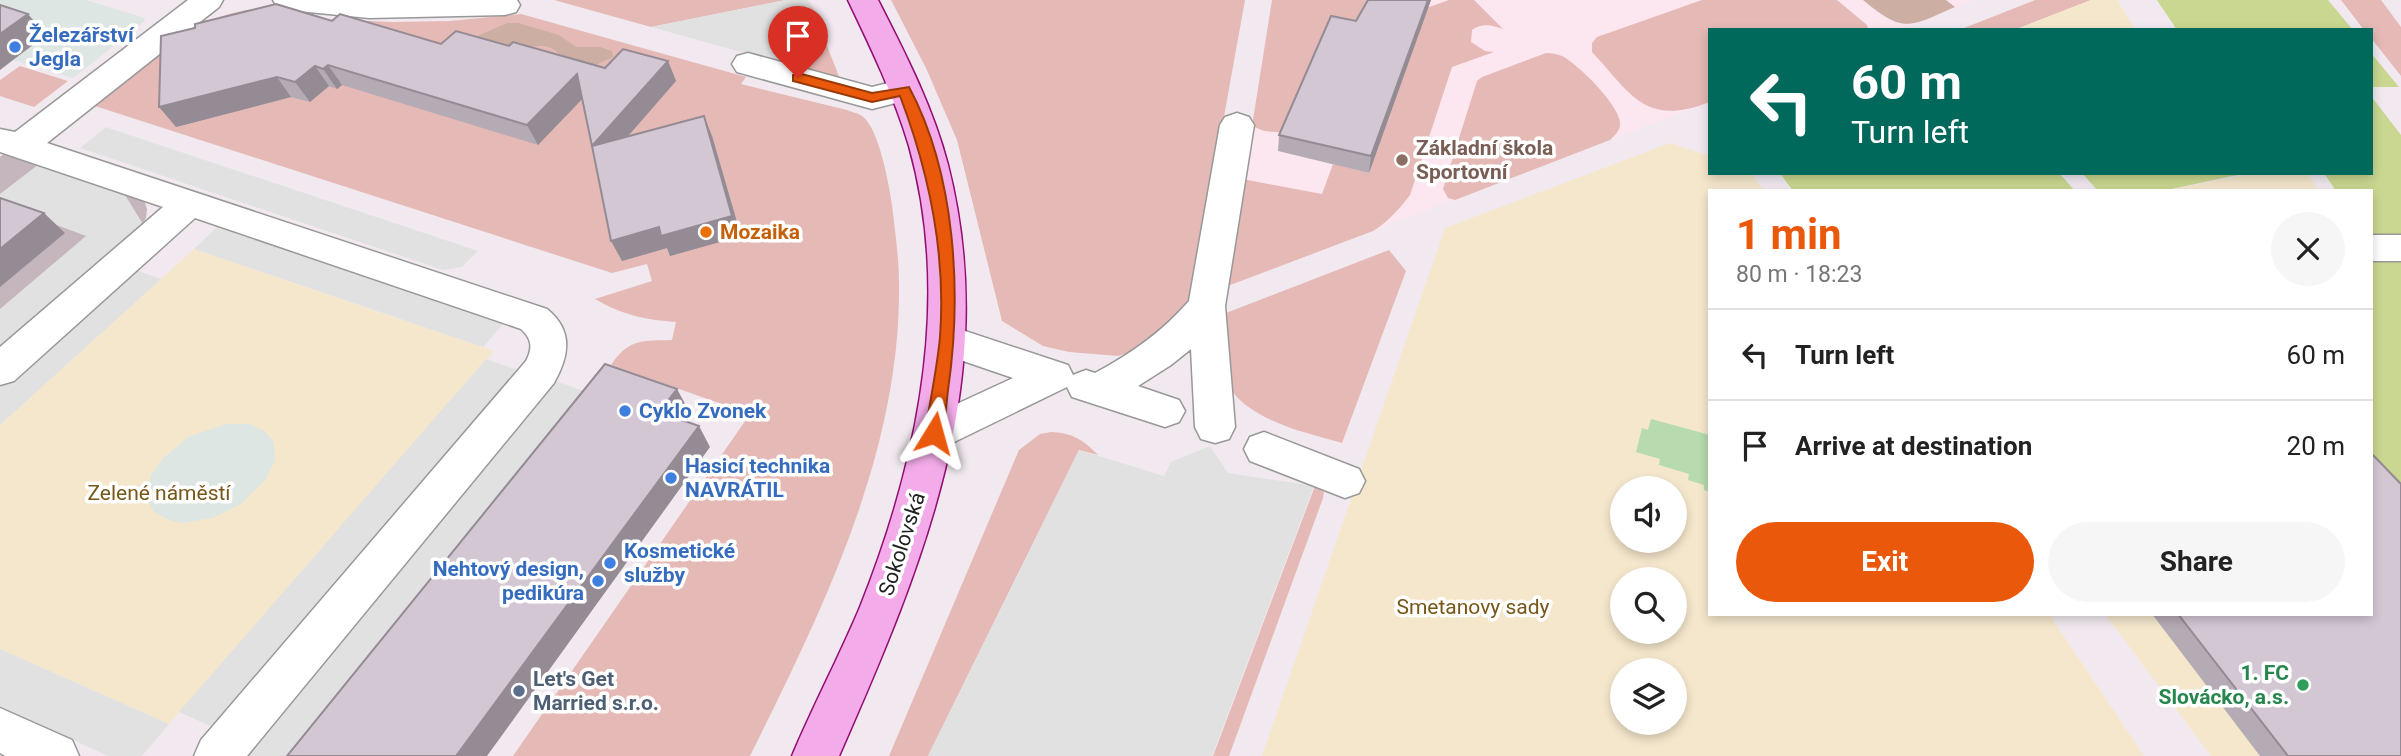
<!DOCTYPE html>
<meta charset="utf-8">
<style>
body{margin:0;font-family:Roboto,sans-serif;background:#f6f6f6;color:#222;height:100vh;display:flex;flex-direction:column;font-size:26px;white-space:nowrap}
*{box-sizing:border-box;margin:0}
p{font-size:23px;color:#767676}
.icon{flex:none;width:38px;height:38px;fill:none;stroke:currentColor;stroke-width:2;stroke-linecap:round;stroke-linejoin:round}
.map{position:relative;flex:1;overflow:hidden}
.drawer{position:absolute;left:1708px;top:189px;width:665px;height:427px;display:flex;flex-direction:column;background:#fff;border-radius:0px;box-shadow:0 4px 10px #0003}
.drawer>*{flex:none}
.hud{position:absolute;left:1708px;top:28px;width:665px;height:147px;border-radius:0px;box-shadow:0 4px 10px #0003;background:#00695c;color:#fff;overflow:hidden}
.controls{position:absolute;left:1610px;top:476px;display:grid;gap:14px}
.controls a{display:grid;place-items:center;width:77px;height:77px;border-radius:50%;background:#fff;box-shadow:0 4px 10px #0003;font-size:35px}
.pin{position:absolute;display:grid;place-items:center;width:60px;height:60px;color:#fff;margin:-72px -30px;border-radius:50% 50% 50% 0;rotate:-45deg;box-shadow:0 0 7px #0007}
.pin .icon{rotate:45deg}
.me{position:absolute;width:77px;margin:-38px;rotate:8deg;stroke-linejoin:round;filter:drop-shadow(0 0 5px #0008)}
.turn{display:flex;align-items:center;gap:24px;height:147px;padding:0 28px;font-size:32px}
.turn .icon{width:91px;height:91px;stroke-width:2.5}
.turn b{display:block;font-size:49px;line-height:60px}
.round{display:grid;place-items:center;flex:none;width:74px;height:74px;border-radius:37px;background:#f6f6f6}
.head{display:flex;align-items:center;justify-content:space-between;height:119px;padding:0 28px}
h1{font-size:42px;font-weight:700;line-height:52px;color:#ea580c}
.cta{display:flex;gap:14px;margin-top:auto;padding:14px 28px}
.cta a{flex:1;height:80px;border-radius:42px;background:#ea580c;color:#fff;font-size:28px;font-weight:700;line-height:80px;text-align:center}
.cta a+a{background:#f6f6f6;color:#222}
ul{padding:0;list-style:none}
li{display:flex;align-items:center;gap:21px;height:91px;padding:0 28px;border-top:2px solid #e0e0e0}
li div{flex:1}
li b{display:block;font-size:26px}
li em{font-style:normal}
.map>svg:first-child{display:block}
.education{fill:#fce6f0}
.construction{fill:#c5b5bc}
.grass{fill:#e5b9b5}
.forest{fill:#ccaea2}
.park{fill:#f5e7cc;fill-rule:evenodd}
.pitch{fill:#c9d790}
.parking{fill:#e1e1e1}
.plaza{fill:#dde6e3}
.water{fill:#b7daae}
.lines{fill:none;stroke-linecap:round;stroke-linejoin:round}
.minor-casing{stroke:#989898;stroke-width:3}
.major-casing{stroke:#900f70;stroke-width:3}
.minor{fill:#fff;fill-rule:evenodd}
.major{fill:#f3abe9;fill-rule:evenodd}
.wall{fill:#b5abb5}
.shaded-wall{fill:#948b94}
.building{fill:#d3c7d3;stroke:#948b94;stroke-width:2}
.route{fill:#ea580c;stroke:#983908;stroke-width:2}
.shop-dot{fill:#3f7fe0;stroke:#fff;stroke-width:2.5}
.education-dot{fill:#8d6e63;stroke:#fff;stroke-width:2.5}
.food-dot{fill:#e8710a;stroke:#fff;stroke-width:2.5}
.leisure-dot{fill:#2e9e5b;stroke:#fff;stroke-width:2.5}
.service-dot{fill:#5c6f8a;stroke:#fff;stroke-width:2.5}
.labels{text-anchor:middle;stroke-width:7;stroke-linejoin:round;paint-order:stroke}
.shop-label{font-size:21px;font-weight:bold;fill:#366cbe;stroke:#fff;text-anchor:start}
.education-label{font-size:21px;font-weight:bold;fill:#785e54;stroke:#fff;text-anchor:start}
.food-label{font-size:21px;font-weight:bold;fill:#c56008;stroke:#fff;text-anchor:start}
.park-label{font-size:21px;fill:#775717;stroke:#fff}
.street-label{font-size:21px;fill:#212121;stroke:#fff}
.leisure-label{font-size:21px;font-weight:bold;fill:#27864d;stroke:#fff;text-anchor:end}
.service-label{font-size:21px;font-weight:bold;fill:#4e5e75;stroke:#fff;text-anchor:start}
</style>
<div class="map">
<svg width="2401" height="756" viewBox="0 0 2401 756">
<rect width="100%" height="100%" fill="#f1e9ef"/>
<path class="education" d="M1272,0h701l-72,30h-191v72l-485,185z"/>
<path class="construction" d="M7,151l137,49 3,9 -1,9 -5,8 -141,123v-192z"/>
<path class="grass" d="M554,0h231l-134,27z
M809,0l33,84 -65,-22 39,-40z
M891,0h354l-53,294 -5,18 -45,37 -24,7 -49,-4 -26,-6 -41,-25 -45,-181 -31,-72z
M1272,0h126l-112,133 -22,-2 -12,-5z
M1449,0h25l29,29c-12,-4 -21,-6 -31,1l-1,12 14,9 9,1 -42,15 -42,128c-11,14 -21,26 -37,36l-148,56 17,-108 80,15 11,-30 36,9 26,-154z
M1702,0h135l30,25 1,5h-158v72c-65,25 -78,-7 -118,-50v-9l5,-6z
M2035,0h56l-77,30h-55z
M2341,0h40l20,27v49l-30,-38v-8h-7z
M269,8l53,11 71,3 57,-1 71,-7 225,63 -5,7 106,26c4,2 11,3 15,6 17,12 27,68 30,89 3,26 7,53 7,79 2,168 -76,325 -149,472h-237l237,-342 -139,-49c18,-27 32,-24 61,-25l4,-18c-30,-2 -54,-7 -81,-23l57,-18 -5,-17 -35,9 -517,-167c55,-45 99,-96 174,-98z
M1546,53c6,0 11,1 16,3 16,8 56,48 58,66 1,8 -5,13 -10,18l-155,60 -7,-2 -5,-9 34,-108 5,-4z
M20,66l48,15 -34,26 -34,-11v-16z
M1389,250l17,21 -64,172c-41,-12 -118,-27 -121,-82 -1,-15 3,-33 5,-48z
M1051,432c20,0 34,9 47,23l-19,-5 -151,306h-39l130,-306 21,-16z
M1315,486l9,6 -1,6 -94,258h-16z"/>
<path class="forest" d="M1863,0h83l9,7c-46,20 -51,27 -92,-7z
M507,23h11l41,12 17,12h24l12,4 1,6 -22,10c-8,-3 -19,-4 -27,-9 -5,-2 -7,-8 -13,-10 -23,-9 -54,19 -73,-12z"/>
<path class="park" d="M2091,0h26l19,30h-122z
M1670,143l40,13v17h41l13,18h-54v423h339l95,142h-882l183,-528zM1622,488h53v53h-53zM1622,579h53v53h-53zM1622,670h53v53h-53z
M2255,173h52l12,18h-155z
M194,249l300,102 -325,373 -169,-75v-224z
M2105,614h266l30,142h-190z"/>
<path class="pitch" d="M2157,0h171l25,30h-176z
M2371,53l28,34h-28z
M2371,96l30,39v99h-30v-43h-35l-12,-18h47z
M1780,173h279l16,18h-282z
M2082,173h165l-85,18h-64z
M2401,256v267l-30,-32v-234z"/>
<path class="parking" d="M786,0h22l8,21 -39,41 -126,-35z
M106,127l372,124 -16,16 -19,3 -363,-122z
M39,164l86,31 18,29 -143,125v-40l86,-73 -86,-32v-10z
M218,226l287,96 -22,25 -289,-98z
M133,269l28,10 -161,146v-37z
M486,359l32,11 -303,358 -36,-16z
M552,380l35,12 -292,364h-53z
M1210,446l18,27 86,13 -102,270h-284l151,-306 85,26 7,-14z
M0,649l169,75 -27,32h-34l-108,-50z"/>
<path class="plaza" d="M0,0h86l59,18 -1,4 -71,56 -60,-18 -13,-40z
M226,424h23l16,7 5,6 4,6 1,17 -10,20 -24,24 -28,14 -31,5 -13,-3 -15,-8 -6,-11 -1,-10 4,-16 11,-16 26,-22z"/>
<path class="water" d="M1651,419l59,16v57l-6,-2v-5l-16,-5 1,-6 -30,-9 1,-6 -24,-7 6,-24 6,2z"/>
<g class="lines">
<defs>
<path id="minor" d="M188,0h35l-4,7 -172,136 500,166c27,22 22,47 7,74l-307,373h-53l7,-16 325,-379c7,-13 6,-22 -5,-32l-326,-111 -181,163 -14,4v-38l163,-140 -163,-55v-23l15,3z
M273,0h244l3,5 -4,7 -11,3 -136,3 -81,-8 -11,-3z
M748,53l124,34 32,-8 11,3 5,8 -5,8 -43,11 -135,-37 -5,-8 5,-8z
M1237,113l12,4 5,8 -29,181 10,121 -6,12 -14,4 -14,-4 -6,-12 -4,-78 -20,16 -33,21 41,14 6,11 -6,11 -14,5 -93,-30 -5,-10 -119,58 -14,5 -14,-5 -6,-12 6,-12 93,-43 -79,-27 -6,-11 6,-11 13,-4 121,40 5,10 13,-5 9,3c36,-19 67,-41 94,-72l31,-176 5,-8z
M2371,235h30v26h-30z
M1264,432l95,37 6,12 -6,12 -14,5 -95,-37 -6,-12 6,-12z
M0,708l72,32 7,16h-74l-5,-3z"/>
<path id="major" d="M848,0h30c27,53 55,107 70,165 54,213 -25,400 -109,591h-47c21,-50 47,-99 68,-149 58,-145 92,-308 49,-461 -15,-50 -38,-98 -61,-146z"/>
</defs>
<use href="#minor" class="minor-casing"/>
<use href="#major" class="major-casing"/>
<use href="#minor" class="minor"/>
<use href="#major" class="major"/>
</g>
<path class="wall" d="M1431,0l-62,173 -91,-22 1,-16 77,-114z
M332,21l109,23 68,2 96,22 63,-7 8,20 -48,55h84l29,100 -71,20 -3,-8 -45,13 -40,-162 -44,46 -196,-60 -5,4 -8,-3 -19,16 -19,-5 -115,30z
M2152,614h219l30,142h-141z"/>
<path class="shaded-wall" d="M1428,0h3l-62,173 2,-17z
M28,14l18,21 -46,35v-36z
M668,61l8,20 -74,85 -10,-20z
M328,65l14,20 -5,4 -14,-20z
M315,66l14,20 -19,16 -15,-20z
M577,74l10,20 -49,51 -11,-20z
M277,77l14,20 -115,30 -17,-20z
M704,116l8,20 29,100 -71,20 -3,-8 -45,13 -11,-20 48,-14z
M44,213l21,20 -65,54v-38z
M677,389l12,22 -17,22 -13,-21z
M699,426l11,21 -223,309h-31z"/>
<path class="building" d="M1368,0h60l-57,156 -92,-21 52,-119 25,5z
M276,4l56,17 8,-7 101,30 15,-13 53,15 4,-4 92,26 18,-19 45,12 -76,85 -15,-72 -50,51 -199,-60 -5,4 -8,-3 -20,16 -18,-5 -118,30 2,-71 34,-8v-4z
M0,5l28,9 -28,20z
M704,116l28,100 -71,20 -2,-9 -48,14 -19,-95z
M0,198l44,15 -44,36z
M605,364l72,25 -18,23 40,14 -243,330h-169z
M2371,453l30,31v272h-113l-110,-142h193z"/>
<path class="route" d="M798,73l74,20 37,-6c47,88 53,207 39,303 -2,15 -2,34 -9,48h-11l-3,-5c5,-32 12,-64 15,-96 6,-81 -11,-165 -40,-241l-28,6 -79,-21v-6z"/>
<g class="shop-dot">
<circle cx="15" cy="47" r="7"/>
<circle cx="625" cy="411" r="7"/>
<circle cx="671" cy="478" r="7"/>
<circle cx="610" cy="563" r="7"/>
<circle cx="598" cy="581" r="7"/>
</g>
<circle class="education-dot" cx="1402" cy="160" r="7"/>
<circle class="food-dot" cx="706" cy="232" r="7"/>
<circle class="leisure-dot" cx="2303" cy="685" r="7"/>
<circle class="service-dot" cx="519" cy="691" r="7"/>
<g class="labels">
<g class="shop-label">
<text x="29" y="42">Železářství<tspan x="29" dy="24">Jegla</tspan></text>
<text x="639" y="418">Cyklo Zvonek</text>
<text x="685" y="473">Hasicí technika<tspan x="685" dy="24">NAVRÁTIL</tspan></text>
<text x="624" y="558">Kosmetické<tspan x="624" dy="24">služby</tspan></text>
<text x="584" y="576" text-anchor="end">Nehtový design,<tspan x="584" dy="24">pedikúra</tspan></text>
</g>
<g class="education-label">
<text x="1416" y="155">Základní škola<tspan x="1416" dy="24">Sportovní</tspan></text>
</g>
<g class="food-label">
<text x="720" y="239">Mozaika</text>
</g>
<g class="park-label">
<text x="159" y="500">Zelené náměstí</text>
<text x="1473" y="614">Smetanovy sady</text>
</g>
<g class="street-label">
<text transform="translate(902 544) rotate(-72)" y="7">Sokolovská</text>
</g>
<g class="leisure-label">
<text x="2289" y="680">1. FC<tspan x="2289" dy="24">Slovácko, a.s.</tspan></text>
</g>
<g class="service-label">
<text x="533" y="686">Let's Get<tspan x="533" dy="24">Married s.r.o.</tspan></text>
</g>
</g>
</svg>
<div class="controls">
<a><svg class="icon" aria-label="sound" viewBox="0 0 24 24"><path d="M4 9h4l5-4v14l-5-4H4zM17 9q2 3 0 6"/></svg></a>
<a><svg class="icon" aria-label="search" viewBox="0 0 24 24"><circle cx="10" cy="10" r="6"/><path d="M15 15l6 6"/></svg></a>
<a><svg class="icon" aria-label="layers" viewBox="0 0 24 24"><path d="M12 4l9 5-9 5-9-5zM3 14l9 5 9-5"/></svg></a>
</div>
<div class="pin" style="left:798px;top:78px;background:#d93025"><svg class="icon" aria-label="arrive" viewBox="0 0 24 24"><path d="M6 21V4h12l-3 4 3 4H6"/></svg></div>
<svg class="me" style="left:934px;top:433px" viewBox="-20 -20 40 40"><path d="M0-17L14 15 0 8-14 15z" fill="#ea580c" stroke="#fff" stroke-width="4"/></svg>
<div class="hud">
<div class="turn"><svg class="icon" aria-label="left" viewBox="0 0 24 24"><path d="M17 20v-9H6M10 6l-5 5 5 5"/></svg><div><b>60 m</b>Turn left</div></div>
</div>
<section class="drawer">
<div class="head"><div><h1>1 min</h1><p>80 m · 18:23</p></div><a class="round"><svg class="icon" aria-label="close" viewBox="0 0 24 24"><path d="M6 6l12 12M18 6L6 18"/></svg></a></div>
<ul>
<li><svg class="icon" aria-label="left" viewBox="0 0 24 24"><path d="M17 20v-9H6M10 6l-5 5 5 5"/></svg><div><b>Turn left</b></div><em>60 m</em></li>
<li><svg class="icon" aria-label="arrive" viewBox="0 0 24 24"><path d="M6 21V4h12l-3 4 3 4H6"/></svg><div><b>Arrive at destination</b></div><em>20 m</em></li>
</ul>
<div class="cta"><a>Exit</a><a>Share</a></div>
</section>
</div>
